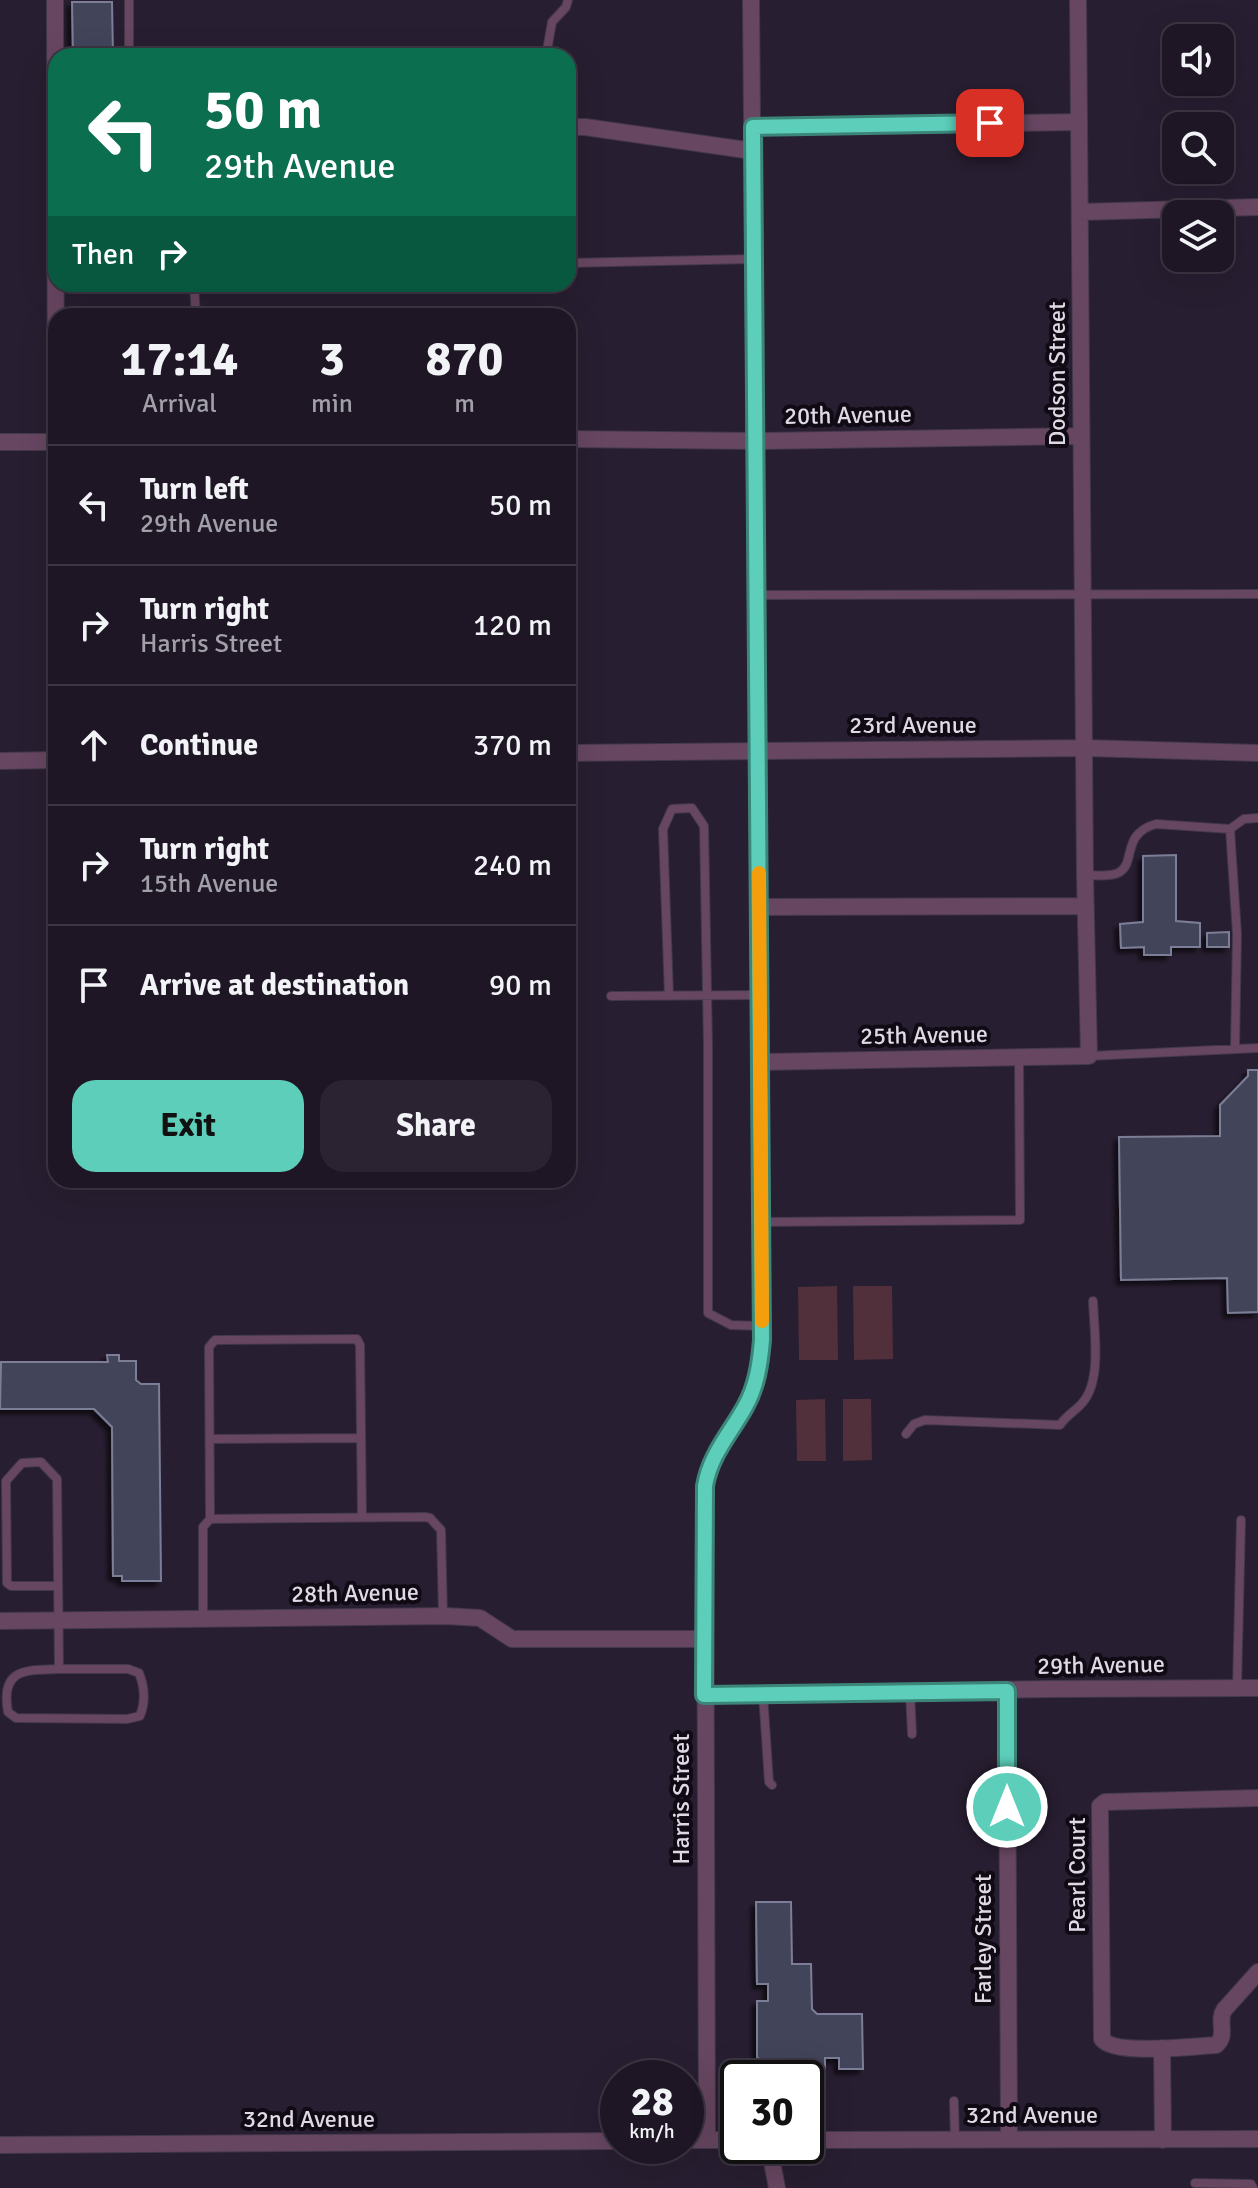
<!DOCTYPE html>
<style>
body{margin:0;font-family:Signika,sans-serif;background:#2b2332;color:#f1f3f6;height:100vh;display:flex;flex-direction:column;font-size:30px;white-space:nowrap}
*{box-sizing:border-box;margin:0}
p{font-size:26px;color:#a19fa7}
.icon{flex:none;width:44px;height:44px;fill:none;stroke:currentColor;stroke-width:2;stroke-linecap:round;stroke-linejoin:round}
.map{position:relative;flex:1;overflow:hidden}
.details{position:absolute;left:48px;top:308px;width:528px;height:880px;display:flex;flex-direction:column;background:#1e1625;border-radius:24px;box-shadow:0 8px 32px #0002,0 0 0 2px #3c3542}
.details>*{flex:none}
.guide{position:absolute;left:48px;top:48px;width:528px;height:244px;border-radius:24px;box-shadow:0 8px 32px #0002,0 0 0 2px #3c3542;background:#0b6e4f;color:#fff;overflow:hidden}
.fabs{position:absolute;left:1162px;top:24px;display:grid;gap:16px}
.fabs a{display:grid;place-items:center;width:72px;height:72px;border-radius:16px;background:#1e1625;box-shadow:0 8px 32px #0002,0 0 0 2px #3c3542;font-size:40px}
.speed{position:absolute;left:600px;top:2060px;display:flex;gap:16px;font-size:40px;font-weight:700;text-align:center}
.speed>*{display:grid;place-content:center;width:104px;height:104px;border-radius:50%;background:#1e1625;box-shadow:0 8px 32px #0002,0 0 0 2px #3c3542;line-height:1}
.speed small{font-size:20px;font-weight:400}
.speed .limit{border:4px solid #111;border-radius:12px;background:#fff;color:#111}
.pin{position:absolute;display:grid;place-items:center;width:68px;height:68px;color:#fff;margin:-34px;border-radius:16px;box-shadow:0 4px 12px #0006}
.me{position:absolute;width:88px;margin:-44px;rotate:0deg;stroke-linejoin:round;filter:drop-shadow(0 0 6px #0008)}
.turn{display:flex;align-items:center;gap:28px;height:168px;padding:0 24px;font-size:36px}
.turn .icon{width:104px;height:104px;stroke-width:2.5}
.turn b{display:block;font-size:56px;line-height:68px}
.then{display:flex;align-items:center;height:76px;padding:0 24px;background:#0003;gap:16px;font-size:30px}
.eta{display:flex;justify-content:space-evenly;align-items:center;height:136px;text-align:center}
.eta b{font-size:48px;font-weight:800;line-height:56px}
.button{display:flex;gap:16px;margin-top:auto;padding:16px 24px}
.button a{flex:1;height:92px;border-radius:24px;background:#5cceba;color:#111;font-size:32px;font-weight:800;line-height:92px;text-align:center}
.button a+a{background:#2b2332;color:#f1f3f6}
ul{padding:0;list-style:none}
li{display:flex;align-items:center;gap:24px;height:120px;padding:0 24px;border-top:2px solid #3c3542}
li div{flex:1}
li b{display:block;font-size:30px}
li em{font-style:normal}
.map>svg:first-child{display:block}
.green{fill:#51303b}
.building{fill:#43445a;stroke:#7c7d96;stroke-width:2;filter:url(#shadow)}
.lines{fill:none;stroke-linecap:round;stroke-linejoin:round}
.lane-casing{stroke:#42384a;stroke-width:10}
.street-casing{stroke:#42384a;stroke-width:18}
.lane{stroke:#674661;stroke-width:8}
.street{stroke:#674661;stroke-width:16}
.route-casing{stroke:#3c8679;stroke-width:20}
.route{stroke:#5cceba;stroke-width:14}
.slow{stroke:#f59e0b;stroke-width:14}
.labels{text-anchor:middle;stroke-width:8;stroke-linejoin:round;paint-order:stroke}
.street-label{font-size:24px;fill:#dfd8e5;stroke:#0f0a13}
</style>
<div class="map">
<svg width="1258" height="2188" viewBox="0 0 1258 2188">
<defs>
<filter id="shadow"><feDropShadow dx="-4.5" dy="4.5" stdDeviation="2" flood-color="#0009"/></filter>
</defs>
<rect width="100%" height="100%" fill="#281e31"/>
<path class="green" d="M837,1286l1,74h-39l-1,-73z
M853,1286h39l1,73 -39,1z
M825,1399l1,62h-29l-1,-61z
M843,1399h28l1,61 -29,1z"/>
<path class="building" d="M72,2h40l1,54h-40z
M1176,855v66l24,2v24h-29v8h-27v-8l-23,1 -1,-24 23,-2v-66z
M1229,932v15h-22v-14z
M1248,1070h10v242l-30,1 -1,-35 -106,2 -2,-143 101,-1v-31l28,-29z
M107,1355h12v6h17v19l5,4h18l2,197h-39v-5h-9l-1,-149 -18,-18h-94l1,-47h107z
M756,1902h35l1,62h19l1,45 5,5h45l1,55h-24v-11h-14v11h-55l-13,-12v-56h11v-17h-11z"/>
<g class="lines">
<defs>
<path id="lane" d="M129,0v56
M546,56l6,-34 14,-15 2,-7
M568,263l185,-4
M194,284l2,32
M756,595l502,-1
M1085,875c10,0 25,2 33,-2 19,-9 2,-39 38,-49l74,5
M611,996l148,-1
M669,996l-6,-167 9,-20 20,-1 12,18 4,220v267l23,12 30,1
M1235,1049l2,-115 -7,-105 14,-10 14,-1
M1089,1056l169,-8
M761,1222l259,-2 -1,-163
M906,1434l8,-10 11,-4 135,5c6,-10 16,-14 23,-23 19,-22 11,-73 10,-101
M210,1439l151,-1
M210,1519l-1,-172 6,-7 142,-1 3,6 2,173
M58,1586h-47l-4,-3 -1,-102 16,-18 19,-1 16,17 2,190h69l11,4c6,15 7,28 1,43l-13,3 -111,-1 -8,-6c-8,-44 18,-42 51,-43
M203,1618v-91l7,-8 215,-2 5,1 11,12 2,86
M1237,1688l4,-168
M910,1692l2,42
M763,1694l6,88 3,3
M954,2101l1,39
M1195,2183l56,1 2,4"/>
<path id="street" d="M55,0l1,504
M568,127h17l168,24
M753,127l326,-5
M1080,212l178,-5
M568,439l187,2 326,-5
M0,442h56
M568,753l517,-5 173,5
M0,761l56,-1
M759,907l327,-1
M760,1062l329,-6 -4,-181 -7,-875
M0,1621l446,-5 34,2 32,21h192
M1007,1691l2,448
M704,1695l346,-6 208,-1
M1258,1798l-153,4 -5,4 2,233c12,17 91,7 114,6 12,-9 1,-24 8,-35l34,-38
M1162,2048l1,92
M686,2140h52
M707,2140l-2,-654c5,-31 25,-52 40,-79 12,-21 15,-44 17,-67l-11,-1340
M806,2140l452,-1
M0,2145l618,-4
M769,2146l8,42"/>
</defs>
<use href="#lane" class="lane-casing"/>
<use href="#street" class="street-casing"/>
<use href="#lane" class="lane"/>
<use href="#street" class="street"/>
</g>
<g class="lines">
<defs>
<path id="route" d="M990,123l-237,4 9,1213c-2,23 -5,46 -17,67 -15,27 -35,48 -40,79l-1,209 303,-4v116"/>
</defs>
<use href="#route" class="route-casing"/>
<use href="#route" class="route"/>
<path class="slow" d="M759,873l3,448"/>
</g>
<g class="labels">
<g class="street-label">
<text transform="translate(1057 374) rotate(-90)" y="8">Dodson Street</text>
<text transform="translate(848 415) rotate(-1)" y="8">20th Avenue</text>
<text x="913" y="733">23rd Avenue</text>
<text transform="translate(924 1035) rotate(-1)" y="8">25th Avenue</text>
<text transform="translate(355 1593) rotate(-1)" y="8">28th Avenue</text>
<text transform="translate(1101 1665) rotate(-1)" y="8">29th Avenue</text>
<text transform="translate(681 1799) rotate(-90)" y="8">Harris Street</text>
<text transform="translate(1077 1875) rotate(-90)" y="8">Pearl Court</text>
<text transform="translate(983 1939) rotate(-90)" y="8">Farley Street</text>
<text x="1032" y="2123">32nd Avenue</text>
<text x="309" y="2127">32nd Avenue</text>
</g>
</g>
</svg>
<div class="fabs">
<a><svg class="icon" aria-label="sound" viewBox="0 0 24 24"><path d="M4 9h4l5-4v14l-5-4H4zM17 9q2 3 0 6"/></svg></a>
<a><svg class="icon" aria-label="search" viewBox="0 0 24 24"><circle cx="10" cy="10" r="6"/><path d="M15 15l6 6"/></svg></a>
<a><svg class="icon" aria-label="layers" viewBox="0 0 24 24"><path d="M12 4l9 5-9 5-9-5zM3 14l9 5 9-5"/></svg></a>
</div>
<div class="speed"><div>28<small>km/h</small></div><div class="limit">30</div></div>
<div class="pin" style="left:990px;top:123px;background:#d93025"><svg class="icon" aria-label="arrive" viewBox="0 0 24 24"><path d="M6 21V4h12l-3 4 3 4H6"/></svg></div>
<svg class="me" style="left:1007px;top:1807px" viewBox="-20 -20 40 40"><circle r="17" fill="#5cceba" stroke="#fff" stroke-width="3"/><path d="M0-11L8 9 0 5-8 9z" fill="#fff"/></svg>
<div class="guide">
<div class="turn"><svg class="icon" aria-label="left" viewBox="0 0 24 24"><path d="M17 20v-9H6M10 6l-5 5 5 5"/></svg><div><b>50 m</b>29th Avenue</div></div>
<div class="then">Then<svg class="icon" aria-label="right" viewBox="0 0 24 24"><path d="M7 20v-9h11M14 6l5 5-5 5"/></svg></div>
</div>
<section class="details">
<div class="eta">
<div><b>17:14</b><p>Arrival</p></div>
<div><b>3</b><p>min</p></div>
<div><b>870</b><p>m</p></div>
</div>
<ul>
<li><svg class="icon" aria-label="left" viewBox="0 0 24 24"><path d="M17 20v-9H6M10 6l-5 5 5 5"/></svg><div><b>Turn left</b><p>29th Avenue</p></div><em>50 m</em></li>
<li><svg class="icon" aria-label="right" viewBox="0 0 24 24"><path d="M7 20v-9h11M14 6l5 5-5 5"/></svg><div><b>Turn right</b><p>Harris Street</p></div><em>120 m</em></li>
<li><svg class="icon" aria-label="ahead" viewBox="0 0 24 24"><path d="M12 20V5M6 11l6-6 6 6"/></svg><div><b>Continue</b></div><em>370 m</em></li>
<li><svg class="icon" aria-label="right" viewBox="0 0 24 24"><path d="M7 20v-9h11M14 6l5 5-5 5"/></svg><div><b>Turn right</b><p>15th Avenue</p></div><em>240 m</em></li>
<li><svg class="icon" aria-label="arrive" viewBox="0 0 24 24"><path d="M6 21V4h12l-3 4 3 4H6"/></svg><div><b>Arrive at destination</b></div><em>90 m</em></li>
</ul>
<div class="button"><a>Exit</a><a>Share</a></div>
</section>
</div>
